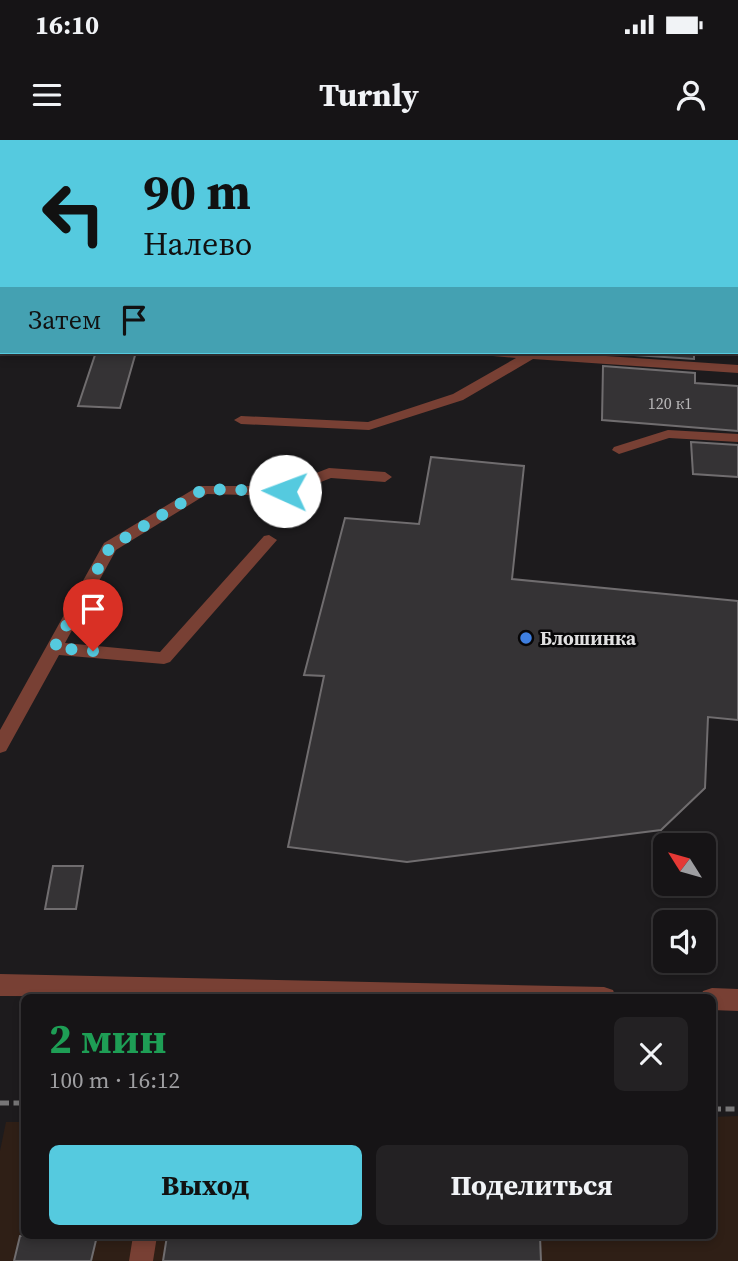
<!DOCTYPE html>
<html lang="ru">
<meta charset="utf-8">
<style>
body{margin:0;font-family:"Source Serif 4",serif;background:#232123;color:#f1f3f6;height:100vh;display:flex;flex-direction:column;font-size:26px;white-space:nowrap}
*{box-sizing:border-box;margin:0}
p{font-size:23px;color:#9e9ea1}
.icon{flex:none;width:38px;height:38px;fill:none;stroke:currentColor;stroke-width:2;stroke-linecap:round;stroke-linejoin:round}
.map{position:relative;flex:1;overflow:hidden}
.side{position:absolute;left:21px;top:854px;width:695px;height:245px;display:flex;flex-direction:column;background:#161416;border-radius:10px;box-shadow:0 4px 10px #0003,0 0 0 2px #353335}
.side>*{flex:none}
.top-card{position:absolute;left:0px;top:0px;width:738px;height:214px;box-shadow:0 4px 10px #0003,0 0 0 2px #353335;background:#55cadf;color:#111;overflow:hidden}
.needle{width:46px;rotate:307deg}
.tools{position:absolute;left:653px;top:693px;display:grid;gap:14px}
.tools a{display:grid;place-items:center;width:63px;height:63px;border-radius:10px;background:#161416;box-shadow:0 4px 10px #0003,0 0 0 2px #353335;font-size:35px}
.pin{position:absolute;display:grid;place-items:center;width:60px;height:60px;color:#fff;margin:-72px -30px;border-radius:50% 50% 50% 0;rotate:-45deg;box-shadow:0 0 7px #0007}
.pin .icon{rotate:45deg}
.me{position:absolute;width:77px;margin:-38px;rotate:272deg;stroke-linejoin:round;filter:drop-shadow(0 0 5px #0008)}
.turn{display:flex;align-items:center;gap:24px;height:147px;padding:0 28px;font-size:32px}
.turn .icon{width:91px;height:91px;stroke-width:2.5}
.turn b{display:block;font-size:49px;line-height:60px}
.then{display:flex;align-items:center;height:66px;padding:0 28px;background:#0003;gap:14px;font-size:26px}
.round{display:grid;place-items:center;flex:none;width:74px;height:74px;border-radius:10px;background:#232123}
.overview{display:flex;align-items:center;justify-content:space-between;height:119px;padding:0 28px}
h1{font-size:42px;font-weight:700;line-height:52px;color:#1e9e55}
.button{display:flex;gap:14px;margin-top:auto;padding:14px 28px}
.button a{flex:1;height:80px;border-radius:10px;background:#55cadf;color:#111;font-size:28px;font-weight:700;line-height:80px;text-align:center}
.button a+a{background:#232123;color:#f1f3f6}
.status{display:flex;justify-content:space-between;align-items:center;height:49px;padding:0 35px;background:#161416;direction:ltr}
.status svg{height:19px;fill:currentColor}
header{display:flex;justify-content:space-between;align-items:center;height:91px;padding:0 28px;background:#161416;font-size:32px;font-weight:700}
.map>svg:first-child{display:block}
.industrial{fill:#2f1f16}
.building{fill:#353335;stroke:#706d6f;stroke-width:2}
.lines{fill:none;stroke-linecap:round;stroke-linejoin:round}
.path-far1{stroke:#777677;stroke-width:3.5;stroke-dasharray:5 2.5;stroke-linecap:butt}
.path{stroke:#777677;stroke-width:5;stroke-dasharray:9 4.5;stroke-linecap:butt}
.service{fill:#784034;fill-rule:evenodd}
.minor{fill:#784034;fill-rule:evenodd}
.route{stroke:#55cadf;stroke-width:12;stroke-dasharray:0 21.6}
.shop-dot{fill:#3f7fe0;stroke:#070607;stroke-width:2.5}
.labels{text-anchor:middle;stroke-width:5;stroke-linejoin:round;paint-order:stroke}
.number-label{font-size:16px;fill:#b6b5b6}
.poi-label{font-size:19px;font-weight:bold;fill:#e1e0e1;stroke:#070607;text-anchor:start}
</style>
<div class="status"><b>16:10</b><svg viewBox="0 0 49 12"><path d="M0 12V9h3v3zM5 12V6h3v6zM10 12V3h3v9zM15 12V0h3v12zM26 1h20v11H26zM47 4h2v5h-2z"/></svg></div>
<header><svg class="icon" aria-label="menu" viewBox="0 0 24 24"><path d="M4 6h16M4 12h16M4 18h16"/></svg>Turnly<svg class="icon" aria-label="person" viewBox="0 0 24 24"><circle cx="12" cy="8" r="4"/><path d="M4 21q1-7 8-7t8 7"/></svg></header>
<div class="map">
<svg width="738" height="1121" viewBox="0 0 738 1121">
<rect width="100%" height="100%" fill="#1d1b1d"/>
<path class="industrial" d="M738,976v145h-738v-110l6,-29h18v114h688v-119z"/>
<path class="building" d="M96,212h40l-16,56 -42,-2z
M604,212h90v7l-90,-6z
M603,226l92,7v10l43,3v45l-136,-11z
M691,302l47,3v32l-45,-3z
M431,317l93,9 -12,113 226,22v119l-30,-3 -3,71 -44,42 -254,32 -119,-15 36,-171 -20,-1 41,-157 74,6z
M53,726h30l-7,43h-31z
M20,1096h77l-6,25h-77z
M167,1096h373l1,25h-378z"/>
<g class="lines">
<path class="path-far1" d="M737,172l1,4"/>
<path class="path" d="M0,963h24
M712,969h26"/>
<path class="service" d="M295,0h39l1,2h-41z
M464,0h42l1,2h-42z
M677,0h10v2h-10z
M727,0h10v2h-10z
M737,96l1,1v10l-1,-1z
M0,202h2v8h-2z
M487,212h60l191,13v8l-205,-14 -70,41 -94,30 -128,-6 -7,-4 7,-4 127,6 85,-28 63,-36 -23,-2z
M668,290l70,4v8l-69,-4 -50,16 -7,-4 2,-3z
M329,328l56,4 7,5 -7,5 -54,-4 -46,18 -78,-2 -91,56 -51,93 95,9 104,-116 5,-1 8,5 -107,122 -6,2 -105,-9 -53,96 -6,2v-23l104,-187 95,-57h84z
M133,1096h24l-4,25h-24z"/>
<path class="minor" d="M52,0h14l-15,2z
M0,27h2v8h-2z
M0,834l604,13 9,3 3,8 -616,-2z
M712,848l26,1v22l-26,-1v-12h-12l3,-7z"/>
</g>
<g class="lines">
<path class="route" d="M93,511l-39,-3 56,-101 94,-58 81,2"/>
</g>
<circle class="shop-dot" cx="526" cy="498" r="7"/>
<g class="labels">
<g class="number-label">
<text x="670" y="269">120 к1</text>
</g>
<g class="poi-label">
<text x="540" y="505">Блошинка</text>
</g>
</g>
</svg>
<div class="tools">
<a><svg class="needle" viewBox="-14 -14 28 28"><path d="M0-13l5 13h-10z" fill="#e53935"/><path d="M0 13l5-13h-10z" fill="#9e9ea1"/></svg></a>
<a><svg class="icon" aria-label="sound" viewBox="0 0 24 24"><path d="M4 9h4l5-4v14l-5-4H4zM17 9q2 3 0 6"/></svg></a>
</div>
<div class="pin" style="left:93px;top:511px;background:#d93025"><svg class="icon" aria-label="arrive" viewBox="0 0 24 24"><path d="M6 21V4h12l-3 4 3 4H6"/></svg></div>
<svg class="me" style="left:285px;top:351px" viewBox="-20 -20 40 40"><circle r="19" fill="#fff"/><path d="M0-13L10 11 0 6-10 11z" fill="#55cadf"/></svg>
<div class="top-card">
<div class="turn"><svg class="icon" aria-label="left" viewBox="0 0 24 24"><path d="M17 20v-9H6M10 6l-5 5 5 5"/></svg><div><b>90 m</b>Налево</div></div>
<div class="then">Затем<svg class="icon" aria-label="arrive" viewBox="0 0 24 24"><path d="M6 21V4h12l-3 4 3 4H6"/></svg></div>
</div>
<section class="side">
<div class="overview"><div><h1>2 мин</h1><p>100 m · 16:12</p></div><a class="round"><svg class="icon" aria-label="close" viewBox="0 0 24 24"><path d="M6 6l12 12M18 6L6 18"/></svg></a></div>
<div class="button"><a>Выход</a><a>Поделиться</a></div>
</section>
</div>
